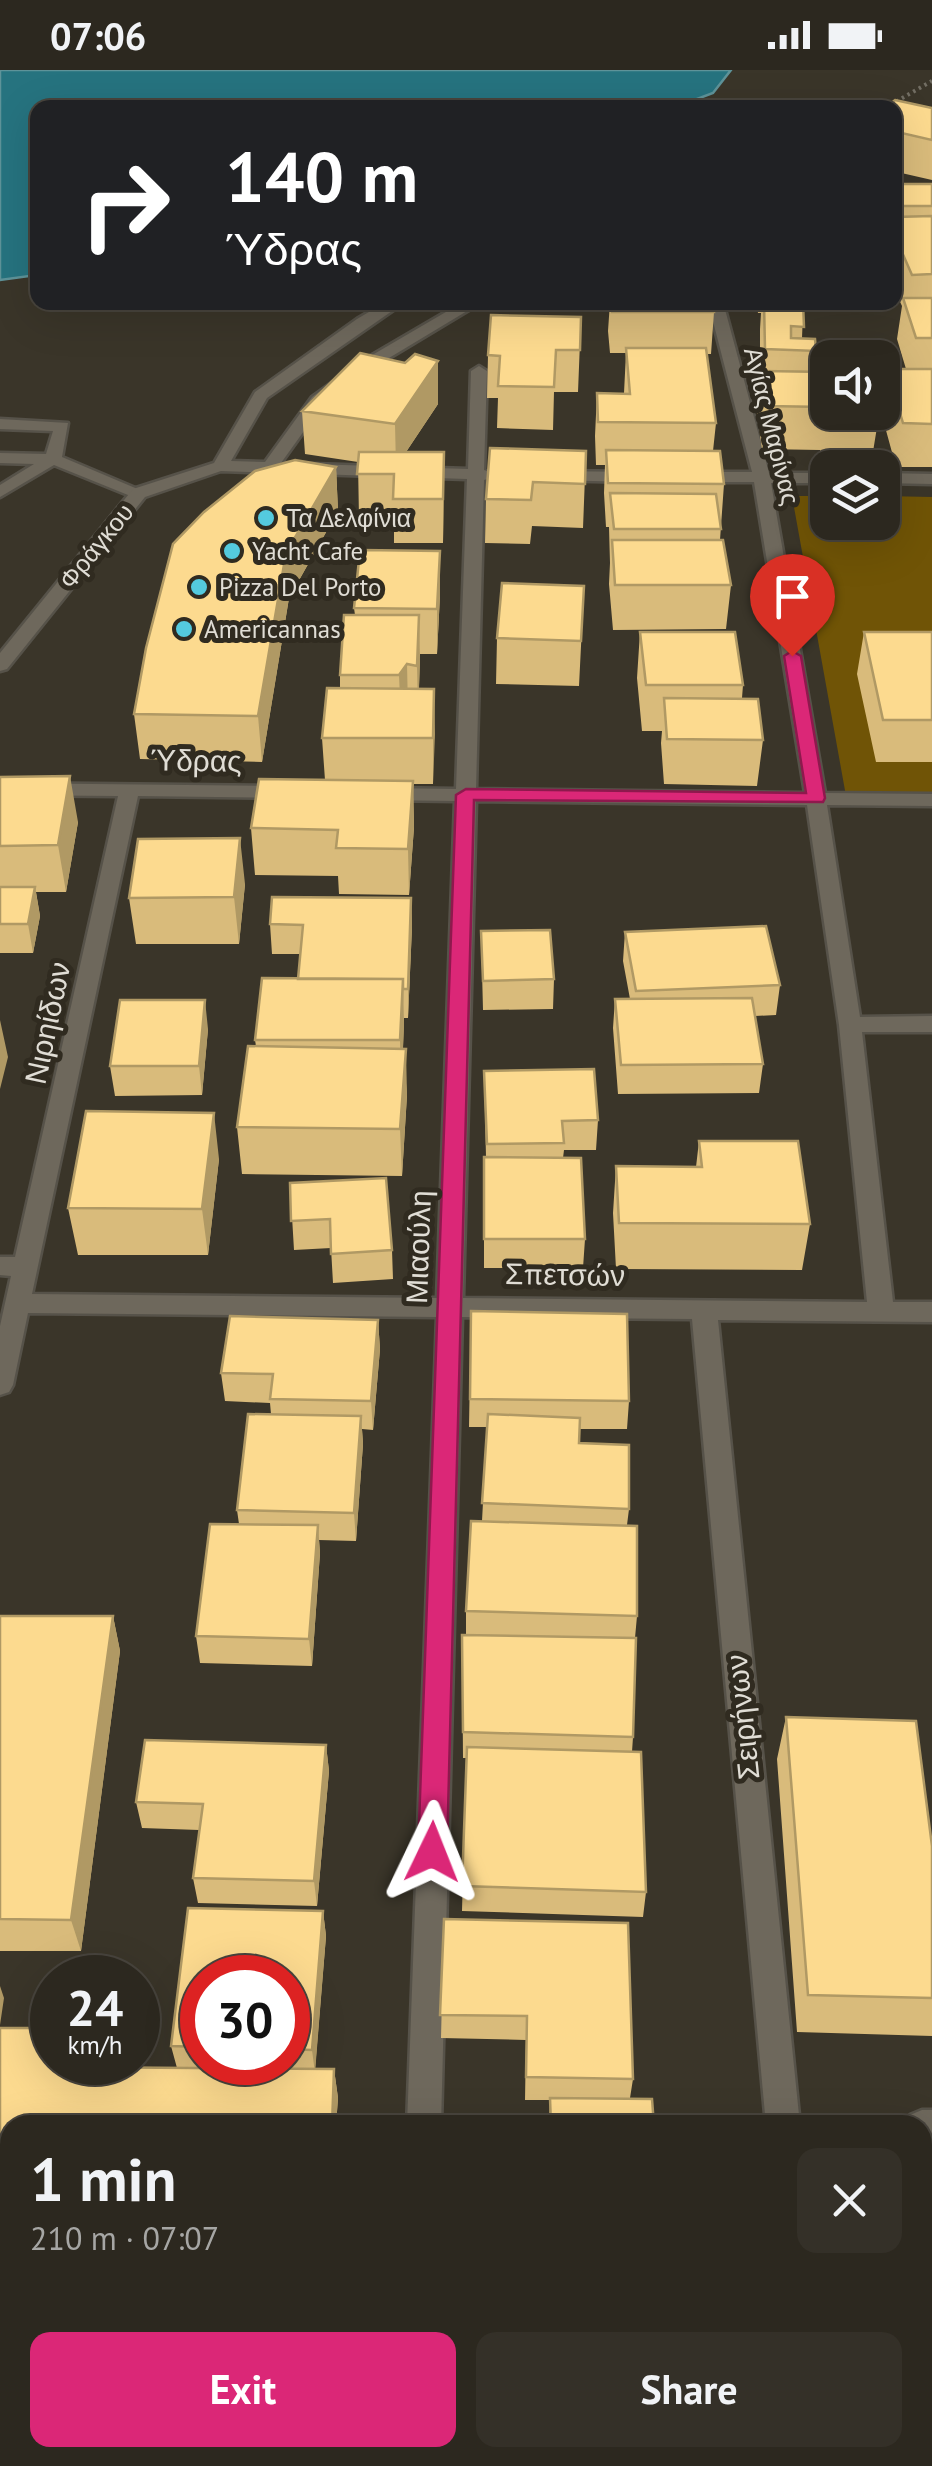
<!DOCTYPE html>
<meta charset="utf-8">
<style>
body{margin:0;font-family:"PT Sans",sans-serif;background:#343028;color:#f1f3f6;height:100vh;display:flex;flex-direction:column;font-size:38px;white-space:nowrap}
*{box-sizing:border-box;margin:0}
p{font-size:32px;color:#a6a6a4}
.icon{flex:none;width:55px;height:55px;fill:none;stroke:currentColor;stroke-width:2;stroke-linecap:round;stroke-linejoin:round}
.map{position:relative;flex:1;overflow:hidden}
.side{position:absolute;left:0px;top:2045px;width:932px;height:352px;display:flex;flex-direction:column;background:#2c281f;border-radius:30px 30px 0 0;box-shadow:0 10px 40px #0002,0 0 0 2px #48443d}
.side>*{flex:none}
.guide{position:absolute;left:30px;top:30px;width:872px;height:210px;border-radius:20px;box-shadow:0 10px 40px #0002,0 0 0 2px #48443d;background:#202124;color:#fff;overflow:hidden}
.tools{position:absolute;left:810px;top:270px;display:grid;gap:20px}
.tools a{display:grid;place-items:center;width:90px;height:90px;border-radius:20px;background:#2c281f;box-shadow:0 10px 40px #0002,0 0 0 2px #48443d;font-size:50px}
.speed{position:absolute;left:30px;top:1885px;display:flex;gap:20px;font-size:50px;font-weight:700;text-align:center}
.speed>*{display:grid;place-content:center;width:130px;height:130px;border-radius:50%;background:#2c281f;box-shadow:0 10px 40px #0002,0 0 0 2px #48443d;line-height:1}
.speed small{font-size:25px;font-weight:400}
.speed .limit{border:15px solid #d22;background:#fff;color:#111}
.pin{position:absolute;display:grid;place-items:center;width:85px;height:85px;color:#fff;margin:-102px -42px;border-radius:50% 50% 50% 0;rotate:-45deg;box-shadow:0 0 10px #0007}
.pin .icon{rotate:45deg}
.me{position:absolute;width:110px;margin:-55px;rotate:2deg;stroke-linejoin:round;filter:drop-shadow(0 0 8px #0008)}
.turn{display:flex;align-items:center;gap:35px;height:210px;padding:0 30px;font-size:45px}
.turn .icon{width:130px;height:130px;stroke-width:2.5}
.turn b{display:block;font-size:70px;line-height:85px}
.round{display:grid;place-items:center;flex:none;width:105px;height:105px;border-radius:20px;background:#343028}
.headline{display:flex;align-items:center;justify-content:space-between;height:170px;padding:0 30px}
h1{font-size:60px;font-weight:600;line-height:75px}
.primary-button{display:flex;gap:20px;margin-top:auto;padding:20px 30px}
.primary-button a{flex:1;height:115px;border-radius:20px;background:#db2777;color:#fff;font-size:40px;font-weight:600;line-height:115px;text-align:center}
.primary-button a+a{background:#343028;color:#f1f3f6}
.status{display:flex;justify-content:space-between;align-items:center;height:70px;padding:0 50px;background:#2c281f;direction:ltr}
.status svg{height:28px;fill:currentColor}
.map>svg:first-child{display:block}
.green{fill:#705406}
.water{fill:#26737f;stroke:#5e9399;stroke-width:2.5}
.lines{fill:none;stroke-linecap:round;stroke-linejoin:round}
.service-casing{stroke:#565249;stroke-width:5}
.minor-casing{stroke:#565249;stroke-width:5}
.path{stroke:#726e63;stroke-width:4;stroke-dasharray:2.5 4;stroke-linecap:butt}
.service{fill:#6e685c;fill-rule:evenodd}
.minor{fill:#6e685c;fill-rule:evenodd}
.wall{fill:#d9bb7b;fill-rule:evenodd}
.shaded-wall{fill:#b09964}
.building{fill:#fcda8f;stroke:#b09964;stroke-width:2.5}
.route{fill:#db2777;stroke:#8e194d;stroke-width:2.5}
.poi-dot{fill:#54cade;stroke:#302b20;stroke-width:4}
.labels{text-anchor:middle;stroke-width:10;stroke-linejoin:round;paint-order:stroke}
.far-street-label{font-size:25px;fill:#e0ddd5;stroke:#302b20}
.far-poi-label{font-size:25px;fill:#e0ddd5;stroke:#302b20;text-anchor:start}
.street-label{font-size:30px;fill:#e0ddd5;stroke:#302b20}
</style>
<div class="status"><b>07:06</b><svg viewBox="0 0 49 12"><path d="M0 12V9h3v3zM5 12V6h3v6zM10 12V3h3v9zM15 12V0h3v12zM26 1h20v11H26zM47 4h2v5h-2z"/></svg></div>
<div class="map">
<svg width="932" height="2396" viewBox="0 0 932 2396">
<rect width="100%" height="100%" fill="#3a3529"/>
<path class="green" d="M792,426h35l1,26h54l1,-26 49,1v300l-86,-1z
M923,2115l9,1v168l-9,-17z"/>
<path class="water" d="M0,0h731l-18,23 -37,14 -638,1 -1,167 -37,5z"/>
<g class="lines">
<defs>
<path id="service" d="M0,349l68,4 -6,34 85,36 -14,4 -79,-32 -54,32v-12l34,-21 -34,-1v-10l46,1 7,-23 -53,-2z"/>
<path id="minor" d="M386,232h19l-138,96 -36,63 34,1 47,-65 50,-36 101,-59h19l-108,65 -50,36 -43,60 187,6 3,-98 8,-5 8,5 -3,99 17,5 -17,5 -8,309 329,4 -51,-311h-61l-8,-5 8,-5h59l-44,-170h15l46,171h59v10h-57l54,310 107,1v12l-105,-1 33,212 72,-1v16h-70l31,270h39v20l-214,-2 82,805h-34l-74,-806 -230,-2 -21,808h-34l30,-808 -409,-4 -15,72 -4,7 -9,3v-69l11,-50 -11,-1v-18h15l103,-461 -118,-1v-12l287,3 10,6 -10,6 -149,-2 -106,498 405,4 18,-497 -73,-1 -10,-6 10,-6 74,1 11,-310 -246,-8 -76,26 -138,172 -7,2v-18l133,-164 81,-26 41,-71 102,-73zM476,731l331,4 32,220 28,277 -404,-4z
M553,401l85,1 8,5 -8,5 -91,-2 -2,-4z
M882,403l50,1v10l-50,-1z
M922,2040h10v34h-10v-19h-16l4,-10z
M0,2298h10v36h-10z
M793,2388h38l4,8h-38z"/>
</defs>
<use href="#service" class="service-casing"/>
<use href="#minor" class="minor-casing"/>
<path class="path" d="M885,38l47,-27"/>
<use href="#service" class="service"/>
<use href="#minor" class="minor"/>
</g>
<path class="wall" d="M895,38h37v72l-35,-8 -2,1z
M896,114h36v283h-36l-15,-55h1v-12l5,-31h19l-9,-30 5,-33 -7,-15z
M610,232h103l1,10 -3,42h-4l9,69 -3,28 11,33 -4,56 11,45 -5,44 -113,1 -4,-46 1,-21 -1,-36h-3l-2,-34 1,-28h-9l-1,-29 2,-43h27l2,-40h-16l-2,-22z
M756,232h86l-2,10h-37l-1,26 14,13 -3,21 65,49 -7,43 -49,-1 -2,-13 -58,-1 -5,-35 3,-35v-50l1,-16h-3z
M581,247l-3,75h-24l-1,38 -56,-2 1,-30h-11l1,-43z
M438,291v43l-32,48h38l-1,91h-49v-25h-35l-1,-56 -53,-8 -3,-43 103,-48z
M586,381l-3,77 -51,-2 -2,18 -45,-1 1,-44z
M336,397l2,44 -49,87 -27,164 -122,-3 -6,-45z
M584,516l-5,100 -83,-2 1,-46z
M440,525l-3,59h-17l-1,35h15l-1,95h-20l1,43 -5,68 -70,-1 -1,-18 -83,-1 -4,-47 74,-48 -3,-42 18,-50v-13l15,-60 -1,-7z
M640,562l103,53 -1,13 21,42 -6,46 -93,-2 -3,-41 1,-12h-20l-5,-53z
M864,562h68v130h-56l-19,-88z
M0,707l78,45 -12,70h-30l4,24 -7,37h-33z
M245,814l-6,60h-103l-7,-46z
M411,828l1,29 -4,91h-4l-1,31 4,46 -5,81 -160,-2 -5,-47 19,-81 -1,-6 43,-61 2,-25h-28l-2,-30z
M481,862l73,47 -1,30 -70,1z
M625,862l155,53 -4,30 -21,1 8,48 -4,29 -141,1 -5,-66 2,-29h15l-7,-38z
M208,959l-6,66 -87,1 -5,-30z
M484,1001l114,49 -2,30h-32l-1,8 22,81 -2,29h-99v-111h2z
M699,1071l111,83 -8,46 -186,-1 -3,-56 3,-47 80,1z
M219,1089l-11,96h-130l-10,-47z
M290,1113l102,67 1,29 -60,4 -2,-35 -37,2z
M471,1241l158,90 -2,28h-47l-1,14 50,66 -2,16 10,91 -2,22 -2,99 -1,15 14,140 -3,25 -181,-6 4,-153h-3l-1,-123h4v-24l16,-90 5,-94h-18z
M378,1250l2,29 -7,81 -11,-1 1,15 -7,97 -37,-1 1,13 -8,113 -112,-3 -4,-27 43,-112 -2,-14 34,-96 -1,-11 -45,-2 -4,-28z
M0,1546h113l7,35 -39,300h-81z
M786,1647l146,129v190l-135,-4 -20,-273z
M326,1675l3,26 -12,135 -119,-3 -5,-25 6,-48 -57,-2 -6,-26z
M188,1838l135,3 3,25 -11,133h19l4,29 -2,27h-326v200h-10v-297h52v34h28l-1,5 98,1 -6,-22zM202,1908h86v84h-86z
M444,1849l189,160 -3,19 24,27h-105l1,-25h-25l1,-60 -85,-2z"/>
<path class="shaded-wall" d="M902,63l-5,39 -2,1v-34z
M438,291v43l-42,63 -1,-43z
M444,382v43l-1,48v-44z
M336,397l2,44 -49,87 -27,164 -4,-46 28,-163z
M440,481v44l-3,59v-45z
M419,545l1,45 -2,51 -1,-45z
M407,594l1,45 -7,12 -2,-46z
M434,619l1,45 -2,50v-46z
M70,706l8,46 -12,70 -8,-47z
M413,711l1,46 -5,68 -1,-46z
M240,768l5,46 -6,60 -5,-47z
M35,817l5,29 -7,37 -5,-29z
M411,828l1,29 -4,91v-29z
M403,909l1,47 -3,61 -1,-47z
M205,930l3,29 -6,66 -3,-29z
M0,950l8,37 -8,32z
M406,979l1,46 -5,81 -2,-47z
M214,1043l5,46 -11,96 -6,-46z
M378,1250l2,29 -7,81 -2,-29z
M361,1346l2,28 -7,97 -2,-28z
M318,1455l2,28 -8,113 -3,-27z
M113,1546l7,35 -39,300 -10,-31z
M326,1675l3,26 -12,135 -3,-25z
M323,1841l3,25 -11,137 -3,-23z
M0,1916l4,12 -4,27z
M66,1992h14l-5,35 -10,-30z
M334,1999l4,29 -2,27h-4z"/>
<path class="building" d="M895,30l37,8v32l-30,-7 -7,6v-31h-10z
M896,114h36v22h-29z
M932,146v58l-20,1 -11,-25h-6v-33z
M903,228h29v40h-16z
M612,232h101l1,10h-102z
M764,232h39l1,25 -13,-1v12l24,1 1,12 -51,-2z
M491,245l90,2 -1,33h-24l-2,37 -56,-1 2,-30 -12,-1z
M626,278h80l10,75 -118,-1 -1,-29 33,1z
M360,283l45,10 10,-9 23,7 -43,63 -93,-13z
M887,299h45v55l-29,-1z
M761,301l67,1v40h48l2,9 -50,-1 -3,-13 -58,-1z
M490,378l96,3 -1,33 -52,-2 -2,18 -45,-1z
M606,380l114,1 4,33 -116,-1z
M359,382h85l-1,47h-50l1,-25h-37z
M295,390l41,7 -50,86 -28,163 -124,-2 12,-66 27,-104 31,-32 51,-41z
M610,423l106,1 5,35h-107z
M612,470h111l8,45h-116z
M360,480l80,1 -3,58 -83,-1z
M502,513l82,3 -3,55 -84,-3z
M344,545h75l-2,51 -10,-2 -8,11h-59z
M640,562h95l8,53h-97z
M864,562h68v88h-49z
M327,618l107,1 -1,49h-111z
M664,628l94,1 5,41 -96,-1z
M70,706l-12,69 -58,1v-69z
M259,709l154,2 -5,68 -72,-1 2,-18 -87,-2z
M240,768l-6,59 -105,1 9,-59z
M0,817h35l-7,37h-28z
M272,827l139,1 -3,91h-5v-10h-105l5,-54 -33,-1z
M766,856l14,59 -144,6 -11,-59z
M550,860l4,49 -71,2 -2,-50z
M262,908l141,1 -3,61h-145z
M752,928l11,66 -142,1 -6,-66z
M120,930h85l-6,66h-89z
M248,976l158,3 -6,80 -163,-2z
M594,999l4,51 -36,1 2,22 -77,1 -3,-73z
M86,1041l128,2 -12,96 -134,-1z
M699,1071h99l12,83 -191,-1 -3,-57 86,1z
M484,1087l97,1 4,81h-101z
M386,1108l6,72 -61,4 -1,-35 -39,2 -1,-38z
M471,1241l156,3 2,87 -159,-2z
M230,1246l148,4 -7,81 -101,-2 3,-25 -52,-1z
M248,1344l113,2 -7,97 -117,-3z
M488,1344l92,4 -1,25 50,2v64l-147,-6z
M471,1451l166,5v90l-171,-5z
M210,1454l108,1 -9,114 -113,-3z
M0,1546h113l-42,304 -71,-1z
M462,1565l174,3 -3,99 -170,-5z
M786,1647l130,4 16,125v152l-124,-3z
M145,1670l181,5 -12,136 -121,-3 10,-74 -67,-2z
M467,1677l174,5 5,140 -184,-6z
M188,1838l135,3 -11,139 -24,-1v-71h-86v69l-31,-1z
M444,1849l184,4 5,156 -107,-2 1,-61 -87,-1z
M0,1958h52v34h14l-1,5 269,2 -2,56h-322v175h-10z
M550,2028l102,1 2,26h-103z"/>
<path class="route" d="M792,581l9,5 24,142 -2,4 -349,-2 -27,1052 -5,9 -10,4 -9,-4 -5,-9 38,-1057 10,-6 340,4 -22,-137z"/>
<g class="poi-dot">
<circle cx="266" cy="448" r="10"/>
<circle cx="232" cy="481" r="10"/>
<circle cx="199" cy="517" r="10"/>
<circle cx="184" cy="559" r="10"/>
</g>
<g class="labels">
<g class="far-street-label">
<text transform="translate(772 356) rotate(76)" y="9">Αγίας Μαρίνας</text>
<text transform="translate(96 476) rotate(-51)" y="9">Φράγκου</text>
</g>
<g class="far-poi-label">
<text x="286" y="457">Τα Δελφίνια</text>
<text x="252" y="490">Yacht Cafe</text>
<text x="219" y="526">Pizza Del Porto</text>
<text x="204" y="568">Americannas</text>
</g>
<g class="street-label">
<text transform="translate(196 691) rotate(1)" y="10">Ύδρας</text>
<text transform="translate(48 953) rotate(-78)" y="10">Νιρηίδων</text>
<text transform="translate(419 1177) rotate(-88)" y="10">Μιαούλη</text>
<text transform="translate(565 1205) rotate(1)" y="10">Σπετσών</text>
<text transform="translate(743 1647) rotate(-96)" y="10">Σειρήνων</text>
</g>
</g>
</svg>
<div class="tools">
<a><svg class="icon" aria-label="sound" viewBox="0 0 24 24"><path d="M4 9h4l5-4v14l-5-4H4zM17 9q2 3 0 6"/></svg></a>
<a><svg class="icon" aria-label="layers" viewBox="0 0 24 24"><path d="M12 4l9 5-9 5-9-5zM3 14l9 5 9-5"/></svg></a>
</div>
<div class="speed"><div>24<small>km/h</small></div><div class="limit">30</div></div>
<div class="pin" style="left:792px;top:586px;background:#d93025"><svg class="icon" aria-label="arrive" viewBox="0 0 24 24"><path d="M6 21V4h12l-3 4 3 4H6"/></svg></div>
<svg class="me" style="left:432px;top:1782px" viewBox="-20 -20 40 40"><path d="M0-17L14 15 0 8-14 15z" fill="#db2777" stroke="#fff" stroke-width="4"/></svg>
<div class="guide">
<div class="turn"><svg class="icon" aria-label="right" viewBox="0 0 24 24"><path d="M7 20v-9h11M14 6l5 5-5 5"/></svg><div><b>140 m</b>Ύδρας</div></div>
</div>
<section class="side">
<div class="headline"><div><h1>1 min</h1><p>210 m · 07:07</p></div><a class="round"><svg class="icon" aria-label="close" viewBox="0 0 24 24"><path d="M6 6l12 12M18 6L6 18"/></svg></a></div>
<div class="primary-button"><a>Exit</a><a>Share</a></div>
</section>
</div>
